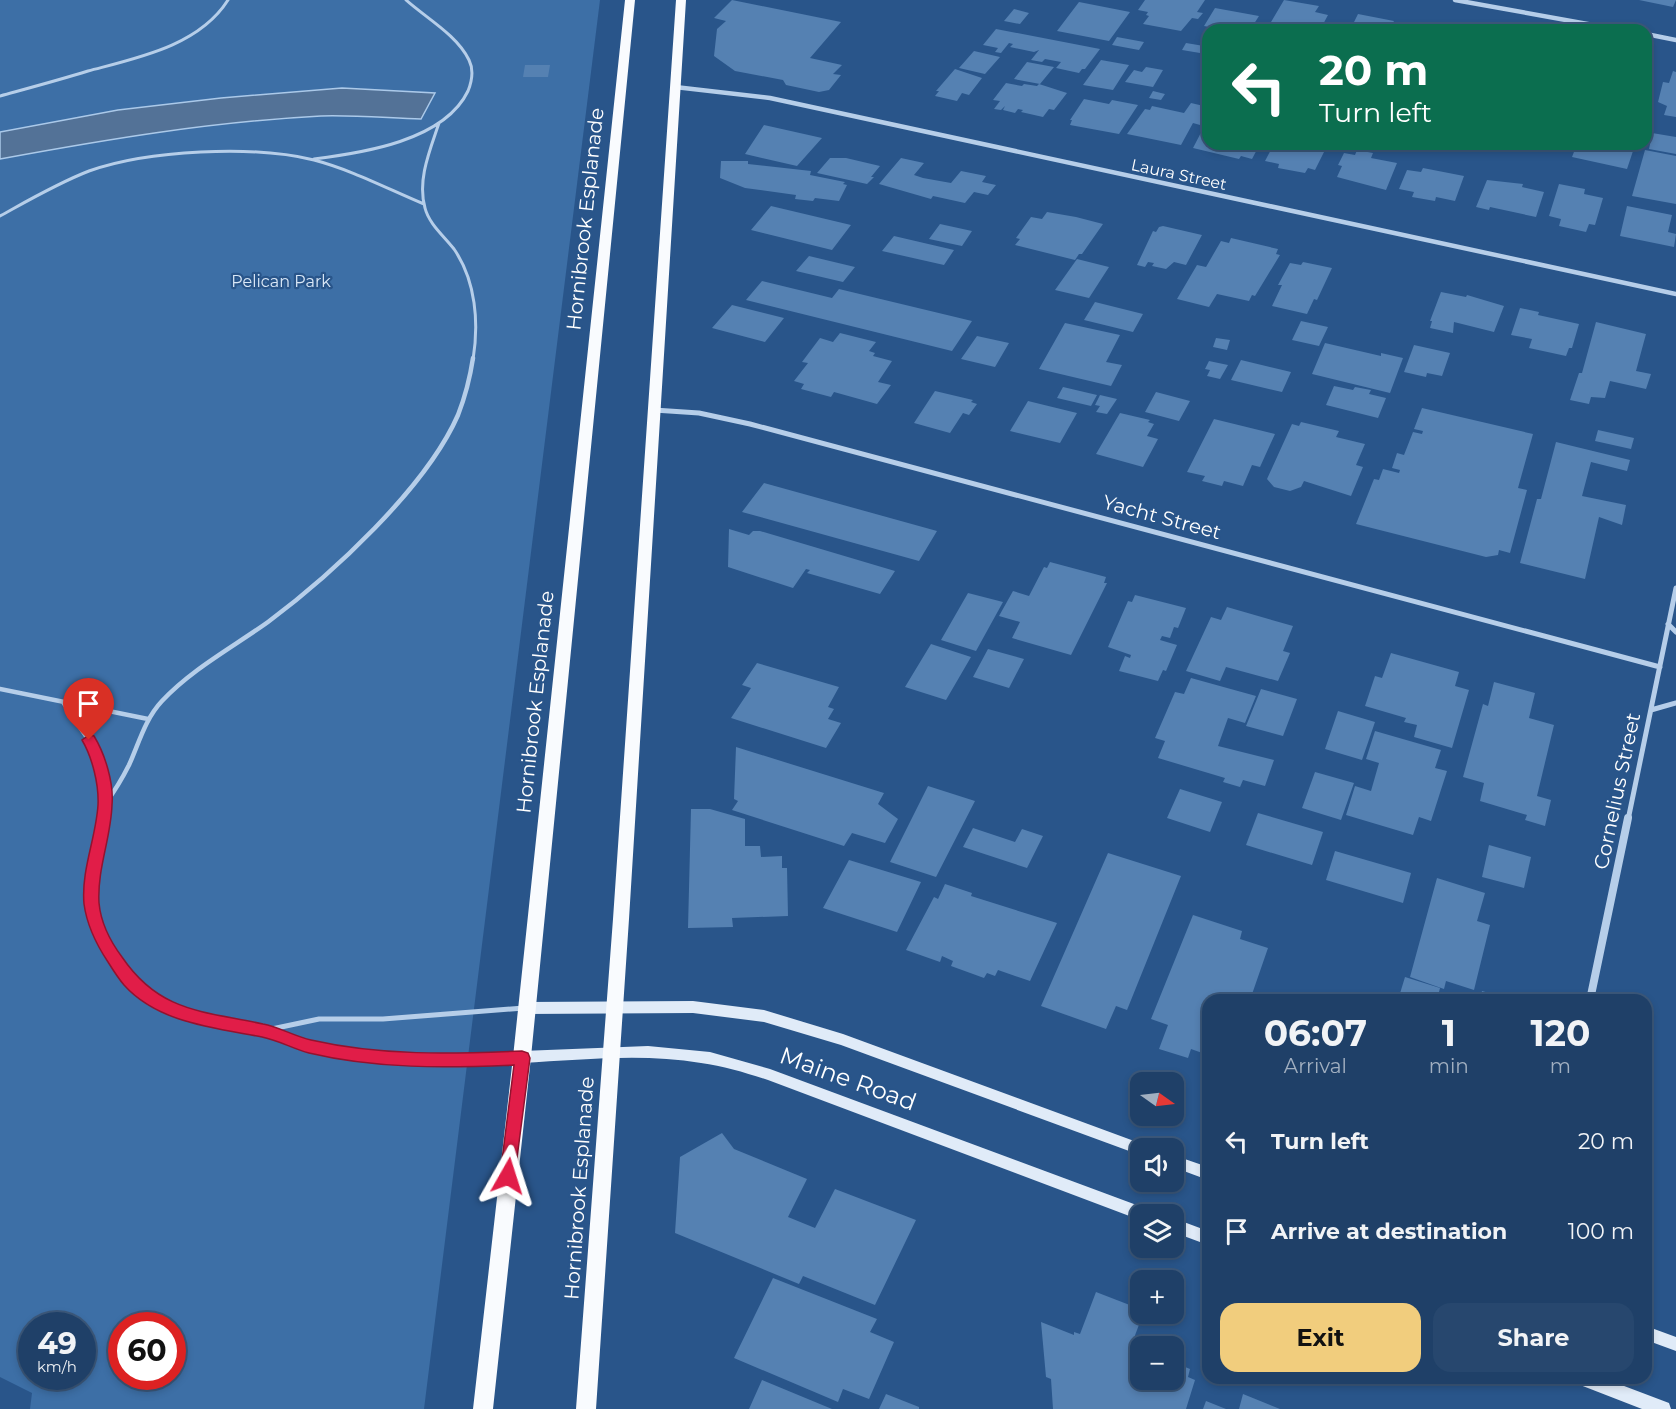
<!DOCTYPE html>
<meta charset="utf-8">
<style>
body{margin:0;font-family:Montserrat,sans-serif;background:#27476e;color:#f1f3f6;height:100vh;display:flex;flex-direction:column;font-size:22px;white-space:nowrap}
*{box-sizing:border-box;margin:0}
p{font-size:20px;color:#a1afc0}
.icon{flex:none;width:33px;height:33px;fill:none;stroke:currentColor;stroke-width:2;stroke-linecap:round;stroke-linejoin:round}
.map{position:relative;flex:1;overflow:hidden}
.drawer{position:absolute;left:1202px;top:994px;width:450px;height:390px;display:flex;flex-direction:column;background:#1f4068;border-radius:18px;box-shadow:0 3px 9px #0003,0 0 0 2px #3c597c}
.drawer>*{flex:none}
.top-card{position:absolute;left:1202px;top:24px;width:450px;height:126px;border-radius:18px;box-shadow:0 3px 9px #0003,0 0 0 2px #3c597c;background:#0b6e4f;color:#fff;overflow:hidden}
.needle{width:39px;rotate:104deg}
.fabs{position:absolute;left:1130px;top:1072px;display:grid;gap:12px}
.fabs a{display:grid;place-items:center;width:54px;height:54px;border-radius:12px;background:#1f4068;box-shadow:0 3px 9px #0003,0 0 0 2px #3c597c;font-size:30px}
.speed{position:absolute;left:18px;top:1312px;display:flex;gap:12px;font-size:30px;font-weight:700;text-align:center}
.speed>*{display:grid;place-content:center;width:78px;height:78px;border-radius:50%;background:#1f4068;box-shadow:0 3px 9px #0003,0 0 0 2px #3c597c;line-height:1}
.speed small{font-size:15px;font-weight:400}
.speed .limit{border:9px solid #d22;background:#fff;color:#111}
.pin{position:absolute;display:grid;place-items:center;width:51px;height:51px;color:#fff;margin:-62px -26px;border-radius:50% 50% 50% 0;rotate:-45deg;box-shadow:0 0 6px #0007}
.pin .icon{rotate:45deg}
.me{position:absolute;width:66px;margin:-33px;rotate:6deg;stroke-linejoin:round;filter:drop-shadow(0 0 4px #0008)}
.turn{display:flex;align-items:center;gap:21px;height:126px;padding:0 18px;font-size:27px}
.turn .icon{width:78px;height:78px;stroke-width:2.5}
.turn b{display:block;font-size:42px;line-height:51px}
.eta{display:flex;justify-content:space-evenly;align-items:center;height:102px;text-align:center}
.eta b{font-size:36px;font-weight:700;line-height:42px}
.primary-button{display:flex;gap:12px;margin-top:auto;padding:12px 18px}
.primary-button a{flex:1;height:69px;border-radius:18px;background:#f1cd7d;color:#111;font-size:24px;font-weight:700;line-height:69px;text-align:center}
.primary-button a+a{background:#27476e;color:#f1f3f6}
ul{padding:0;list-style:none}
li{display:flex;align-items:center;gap:18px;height:90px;padding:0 18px}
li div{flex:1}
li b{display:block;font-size:22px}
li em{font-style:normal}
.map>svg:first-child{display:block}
.green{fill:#3d6fa6;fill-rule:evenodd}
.water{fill:#537297;stroke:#abc9e9;stroke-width:1.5}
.building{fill:#5581b2}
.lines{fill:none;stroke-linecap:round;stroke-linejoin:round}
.lane-far2{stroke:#b6cee9;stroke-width:3}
.lane-far1{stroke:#b6cee9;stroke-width:4.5}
.lane{stroke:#b6cee9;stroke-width:5}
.street-far2{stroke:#b6cee9;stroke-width:4.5}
.street-far1{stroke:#b6cee9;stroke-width:5}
.street{stroke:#b6cee9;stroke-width:8}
.secondary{fill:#e0ebf8;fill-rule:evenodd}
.primary{fill:#f9fbfe;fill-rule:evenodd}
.route{fill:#e11d48;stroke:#92132f;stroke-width:1.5}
.labels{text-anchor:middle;stroke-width:4.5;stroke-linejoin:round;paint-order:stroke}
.far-street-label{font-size:16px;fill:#fff;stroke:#29558a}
.far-park-label{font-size:16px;fill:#dae8f7;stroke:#29558a}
.street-label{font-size:20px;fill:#fff;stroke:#29558a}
.near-street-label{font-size:24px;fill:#fff;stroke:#29558a}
</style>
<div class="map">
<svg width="1676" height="1409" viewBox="0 0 1676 1409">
<rect width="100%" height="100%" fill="#29558a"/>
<path class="green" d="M0,0h600l-176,1409h-394l2,-16 -32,-16zM32,1326h50v51h-50zM122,1326h50v51h-50z"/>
<path class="water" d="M342,88l93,5 -14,26c-33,-1 -67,-4 -100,-3 -111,6 -212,23 -321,43v-27l118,-22 103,-12z"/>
<path class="building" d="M732,0l109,22 -31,36 32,7 -9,9 8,1 -12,15 -10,2 -33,-7 -3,-5 -48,-9 -21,-15 3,-27 9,-8 -12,-3z
M1145,0h60l-8,12 6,1 -5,6 -6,-1 -11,13 -38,-7 6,-8 -3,-1 2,-3 -10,-2z
M1284,0l35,6 -4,6 13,3 -8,15h-51l2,-2 -3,-1z
M1639,0h37l-3,7z
M1079,2l51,10 -21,29 -52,-10z
M1215,8l44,8 -9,14h-25l-21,-4z
M1014,9l15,4 -9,11 -16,-3z
M1358,14l36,7 -5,9h-43l5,-2z
M1405,24l29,5v1h-32z
M996,29l104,20 -15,20h-3l-3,4 -23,-5 5,-6 -16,-3 -3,3 -11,-2 8,-10 -5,2 -24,-5 3,-3 -4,-1 -8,10 -6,-1 3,-4 -15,-3z
M1117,37l27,5 -5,8 -27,-5z
M1186,43l18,3 -4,7 -18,-3z
M974,51l26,6 -15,17 -26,-6z
M1101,60l28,5 -16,25 -30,-5z
M1027,62l27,5 -14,17 -26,-5z
M525,65h25l-2,12h-25z
M1146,67l17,3 -10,17 -28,-5 9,-12 8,2z
M955,69l27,9 -13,17 -7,-2 -5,8 -22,-5 4,-5h-3z
M1673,71l3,1v45l-12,-2 3,-9 -9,-4 5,-20 6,1z
M1006,83l16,3 2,-2 13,2 2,-2 28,9 -13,17 -5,-1 -6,8 -22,-5 2,-2 -5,-1 -3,4 -12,-3 2,-4 -4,4 -7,-1 6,-8 -7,-1z
M1153,91l12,3 -4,6 -12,-2z
M1084,99l25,5 3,-4 26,5 -19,29 -49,-9 2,-5h-2z
M1191,103l17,4v6l-8,12 -7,-2 -12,22 -54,-11 18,-25 5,1 2,-4 32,7z
M1208,119v25h52l-8,15 -11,-3 -2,3 -46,-11z
M764,125l58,13 -25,28 -52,-12z
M1646,132l30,5v17l-27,-5 1,-5 -4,-1z
M1274,144h40l12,4 -11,22 -7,-2 -3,5 -27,-5 1,-4 -14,-3z
M1577,144h37l20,4 -7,21 -55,-12z
M1357,150l16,3 -2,5 26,5 -11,27 -49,-13 5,-11 -4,-1 6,-12 11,2z
M1645,150l31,6v48l-44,-8z
M830,158h16l34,8 -9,11h3l-7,7 -50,-11z
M901,158l23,5 -10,12 9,3 28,5 10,-12 25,5 -4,6 14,3 -8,10 -14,-3 -9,11 -32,-7 -2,3 -52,-15z
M721,161h27v3l63,7 -1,4 35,7 -2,2 4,1 -8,16 -24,-3 -2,3 -18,-2 1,-4 -51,-7 -25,-10z
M1423,168l41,8 -9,25 -19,-4 -1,4 -23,-4 2,-5 -15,-3 8,-19 14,2z
M1487,180l36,4 -1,3 22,5 -8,25 -46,-10 -1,3 -13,-3z
M1559,184l26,5 -1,5 19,4 -8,27 -6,-1 -3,8 -27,-6 2,-7 -12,-3z
M771,206l80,19 -19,25 -81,-20z
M1627,206l45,9 -4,17 8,2 -2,13 -54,-11z
M1047,212l29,5 27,7 -21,30h-3l-4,6 -60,-15 5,-6 -4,-1 15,-21 11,2z
M940,224l32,7 -10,15 -33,-7z
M1163,226l39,9 -16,30 -12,-3 -8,7 -14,-3 2,-3 -6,-1 -3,5 -8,-2 16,-34 3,1 3,-5z
M894,236l60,14 -10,15 -62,-14z
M1231,238l47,11 -2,5 4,1 -25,41 -3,-1 -3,6 -32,-7 -8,13 -32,-8 20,-34 9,2 15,-26 8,2z
M809,256l46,11 -12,15 -47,-11z
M1077,259l32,8 -20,31 -34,-8z
M1303,262l29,6 -15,32 -3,-1 -7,15 -35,-8 10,-21h-4l12,-22 11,2z
M762,281l70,17 7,-9 133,32 -20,30 -206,-51z
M1441,292l25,5 1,-2 37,11 -10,26 -40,-10 -1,11 -23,-5 2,-7h-2z
M1095,302l48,12 -10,18 -49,-12z
M732,305l52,13 -19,24 -53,-14z
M1520,308l19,4 -1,3 41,9 -7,24h-3l-3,8 -37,-8 3,-9 -21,-4z
M1301,321l27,6 -9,19 -27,-6z
M1596,322l50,12 -10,37 15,3 -5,15 -36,-8 -5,17 -14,-1 -2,7 -19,-4 9,-27h3z
M1065,323l55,12 -14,27 16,3 -11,21 -72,-17z
M840,333l36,9 -7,9 6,2 -2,3 19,5 -14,21 13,3 -14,19 -43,-12 -3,5 -30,-8 3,-5 -10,-3 14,-18 -6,-1 18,-24 13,4z
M977,336l32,7 -14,24 -34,-8z
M1216,338l14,2 -3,10 -14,-3z
M1325,343l56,13v-3l22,5 -13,35 -78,-19z
M1414,345l36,8 -8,23 -15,-3 -1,4 -22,-5z
M1241,360l50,12 -9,20 -51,-12z
M1209,361l19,4 -8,14 -13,-3 3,-6 -5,-1z
M1334,386l19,4 2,-3 16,3 -2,4 17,4 -8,20 -52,-13z
M1063,387l34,8 -6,11 -34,-8z
M935,391l38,9 -2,2 6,2 -8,11 -6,-2 -13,20 -36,-10z
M1156,392l34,9 -11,20 -34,-9z
M1100,395l17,4 -10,15 -11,-2 4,-6 -5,-1z
M1028,401l49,12 -17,30 -50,-12z
M1422,408l111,26 -15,54 9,2 -17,63 -11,-3 -1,5 -12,2 -130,-33 18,-45 5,1 4,-11 16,4 1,-3 -8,-2 5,-15 7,2 9,-23 9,2 1,-3 -9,-2z
M1120,413l30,7 -2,2 6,2 -7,12 11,3 -15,28 -47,-13z
M1214,419l61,15 -15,33 -8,-2 -9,21 -19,-5 -2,5 -20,-5 3,-5 -18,-4z
M1301,422l38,9 -3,6 29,7 -9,21 7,2 -12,29 -47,-15 -3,6 -11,4 -16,-4 -7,-8 25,-55 7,2z
M1598,430l36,8 -3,11 -36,-8z
M1556,442l74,18 -3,11 -36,-9 -9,34 44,9 -4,20 -23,-8 -14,62 -65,-16 17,-64h4z
M764,483l173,48 -18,30 -177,-49z
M729,529l20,6 4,-4h7l135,40 -15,23 -73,-21 3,-3 -4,-1 -13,19 -65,-21z
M1050,562l56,15 -2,6h3l-36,72 -59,-17 8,-16 -21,-6 14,-25 16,5 15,-29 3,1z
M968,593l35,9 -27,49 -35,-11z
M1135,595l51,13 -8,20 -4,-1 -4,11 -8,-2 -2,4 17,5 -11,26 -3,-1 -5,11 -39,-10 6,-15 5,2 1,-3 -23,-8 20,-46 4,1z
M1227,607l66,19 -10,25 7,2 -12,28 -52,-14 -6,14 -34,-10 25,-54 10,3z
M931,644l40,13 -25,43 -41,-13z
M988,649l36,10 -15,29 -36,-11z
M1391,653l68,19 -4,14 14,4 -17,58 -38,-11 3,-12 -13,-3 2,-4 -41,-12 10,-30 7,2z
M757,663l82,24 -11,20 6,2 -6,10 13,4 -15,25 -95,-30 20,-30 -9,-3z
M1191,678l65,18 -11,27 -17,-5 -10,28 56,14 -9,26 -22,-6 -3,7 -17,-5 2,-4 -67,-20 7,-17 -10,-3 20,-46 9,2z
M1494,682l41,11 -6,25 25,7 -17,71 14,4 -6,26 -20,-6 2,-5 -47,-14 4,-18 -21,-6 20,-73 5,2z
M1261,689l36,10 -14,37 -37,-10z
M1338,711l37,11 -13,38 -37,-11z
M1375,731l66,19 -6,18 12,3 -16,50 -12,-4 -6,18 -67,-20 9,-29 16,5 8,-28 -13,-4z
M736,747l148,46 -6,11 20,15 -13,24 -33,-10 -8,13 -112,-36 6,-9 -4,-2z
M1315,772l39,11 -13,37 -39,-12z
M928,786l47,15 -39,76 -46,-15z
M1180,789l42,13 -12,30 -43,-14z
M691,809h19l35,10v27h15l1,11 21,-1v12h5l1,48 -56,2 1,9 -45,1z
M1258,813l65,19 -11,33 -66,-20z
M973,828l42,14 7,-13 21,7 -16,32 -64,-21z
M1489,845l42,12 -7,31 -42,-11z
M1335,851l76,22 -8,30 -77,-23z
M1108,853l73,23 -54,134 -11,-4 -10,23 -65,-23z
M849,860l72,22 -24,50 -74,-24z
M1437,878l48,15 -8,28 13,4 -16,65 -28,-9 -2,8 -34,-12z
M945,884l27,9 -1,3 86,27 -27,58 -32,-11 -3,6 -8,-3 -3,5 -33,-12 2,-5 -11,-5 -2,6 -34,-12 28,-53 4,2z
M1193,915l49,16 -2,8 28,9 -18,52h-42v55l-17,-6 -3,9 -29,-9 9,-24 -17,-6z
M1405,977l35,11 -3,12h-39z
M1482,991l24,7v2h-26z
M1282,993l22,7h-25z
M722,1133l12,16 73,30 -19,38 27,11 20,-39 81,31 -41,85 -72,-29 -4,8 -124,-51 5,-76z
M773,1278l104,41 -7,13 24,10 -25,57 -26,-10 -5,13 -104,-44z
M1096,1292l44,17v5h3l-15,40 12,5v21h33v-18l17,7 -2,8 7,3 -9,29h-133l-2,-30 -5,-2 -5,-55 33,13v-3l6,2z
M762,1380l70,29h-83z
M886,1394l33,13v2h-40z
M1243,1394l37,15h-41z
M1206,1401l20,8h-23z"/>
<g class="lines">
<path class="lane-far2" d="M0,96c29,-8 59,-16 88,-25 49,-13 111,-25 140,-71
M439,123c-9,27 -22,57 -14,85 4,16 19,28 29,41 22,32 25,74 19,111
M314,159c48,-6 130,-18 154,-68 4,-10 6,-21 1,-31 -12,-25 -43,-42 -63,-60
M0,216c29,-16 58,-33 89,-45 59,-21 164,-26 225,-11 38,10 74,29 110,44"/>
<path class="lane-far1" d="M0,689l148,30
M63,702l35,52 7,50 -3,16
M105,804c9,-12 17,-25 24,-39 10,-22 16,-46 33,-64 30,-32 71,-54 106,-79 63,-47 158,-134 190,-207 7,-18 12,-37 15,-57"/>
<path class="lane" d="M102,818c-5,28 -13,57 -10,86 5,48 45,95 91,110 26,8 53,10 80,17 16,4 31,12 47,15 69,15 138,15 208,12
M267,1030l52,-11h64l141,-11"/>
<path class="street-far2" d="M1455,0l166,30
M1646,34l30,6
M675,87l95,11 906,196"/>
<path class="street-far1" d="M654,410l45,3 51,11 910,243
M1668,624l8,8
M1651,710l25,-7
M1628,820l48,-232"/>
<path class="street" d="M1590,1000l38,-182"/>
<path class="secondary" d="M693,1001l71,9 79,24 302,111 2,4h-7v6l-299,-110 -77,-23 -71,-9 -167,1 -5,-2 -2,-4 2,-4 5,-2z
M648,1046l62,6 60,17 380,141 3,5h-13v5l-372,-140c-22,-7 -44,-14 -67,-17 -59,-10 -120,-3 -179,0l-5,-2 -2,-4 2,-4 5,-2z
M1173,1155l35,12v13l-35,-13z
M1173,1218l35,13v14l-35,-13z
M1646,1326l30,11v14l-30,-11z
M1573,1378h30l66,25 2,6h-29l-67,-26z"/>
<path class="primary" d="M625,0h10l-104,1057 -38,352h-20l40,-352z
M676,0h10l-57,919 -33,490h-20l37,-490z"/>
</g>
<path class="route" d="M89,735l5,1c11,18 20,47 18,69 -1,33 -15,64 -13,98 2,21 11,38 23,54 38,56 82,54 141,67 16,3 31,12 48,16 70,16 140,14 211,11l6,2 2,5 -16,123 -6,2 -6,-2 -2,-5 14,-111c-69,3 -138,4 -205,-12 -16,-4 -31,-13 -47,-16 -47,-9 -104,-14 -138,-52 -6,-7 -11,-15 -16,-23 -12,-18 -21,-36 -24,-58 -3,-34 12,-66 14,-99 1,-21 -6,-48 -16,-65z"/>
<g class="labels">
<g class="far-street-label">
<text transform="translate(1179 174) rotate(12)" y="6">Laura Street</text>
</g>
<g class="far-park-label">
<text x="281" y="287">Pelican Park</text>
</g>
<g class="street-label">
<text transform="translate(585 219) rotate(-84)" y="7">Hornibrook Esplanade</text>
<text transform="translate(1162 517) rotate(15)" y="7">Yacht Street</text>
<text transform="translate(535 702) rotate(-84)" y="7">Hornibrook Esplanade</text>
<text transform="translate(1617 791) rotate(-78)" y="7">Cornelius Street</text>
<text transform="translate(579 1188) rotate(-86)" y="7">Hornibrook Esplanade</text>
</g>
<g class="near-street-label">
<text transform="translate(848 1079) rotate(20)" y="8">Maine Road</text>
</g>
</g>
</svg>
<div class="fabs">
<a><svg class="needle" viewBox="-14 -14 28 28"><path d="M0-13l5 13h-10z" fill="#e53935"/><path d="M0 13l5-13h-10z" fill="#a1afc0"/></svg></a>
<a><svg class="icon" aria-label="sound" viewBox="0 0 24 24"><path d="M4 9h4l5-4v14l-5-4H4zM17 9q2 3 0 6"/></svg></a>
<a><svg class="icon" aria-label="layers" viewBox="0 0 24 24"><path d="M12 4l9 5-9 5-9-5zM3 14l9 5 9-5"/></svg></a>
<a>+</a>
<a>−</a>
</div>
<div class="speed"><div>49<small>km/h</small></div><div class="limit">60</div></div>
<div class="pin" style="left:89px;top:740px;background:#d93025"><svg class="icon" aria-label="arrive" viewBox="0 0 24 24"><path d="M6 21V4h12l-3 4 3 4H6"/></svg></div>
<svg class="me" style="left:508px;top:1176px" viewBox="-20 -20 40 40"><path d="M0-17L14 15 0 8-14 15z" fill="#e11d48" stroke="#fff" stroke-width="4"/></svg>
<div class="top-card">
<div class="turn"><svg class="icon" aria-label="left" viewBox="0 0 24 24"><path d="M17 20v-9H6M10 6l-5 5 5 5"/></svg><div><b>20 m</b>Turn left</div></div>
</div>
<section class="drawer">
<div class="eta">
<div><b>06:07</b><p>Arrival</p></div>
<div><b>1</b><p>min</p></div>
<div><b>120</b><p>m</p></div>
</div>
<ul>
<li><svg class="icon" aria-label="left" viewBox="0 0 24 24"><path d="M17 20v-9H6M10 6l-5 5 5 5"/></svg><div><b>Turn left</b></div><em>20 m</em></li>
<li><svg class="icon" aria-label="arrive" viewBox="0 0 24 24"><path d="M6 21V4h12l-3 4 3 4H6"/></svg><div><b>Arrive at destination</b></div><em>100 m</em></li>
</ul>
<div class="primary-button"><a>Exit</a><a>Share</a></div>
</section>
</div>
